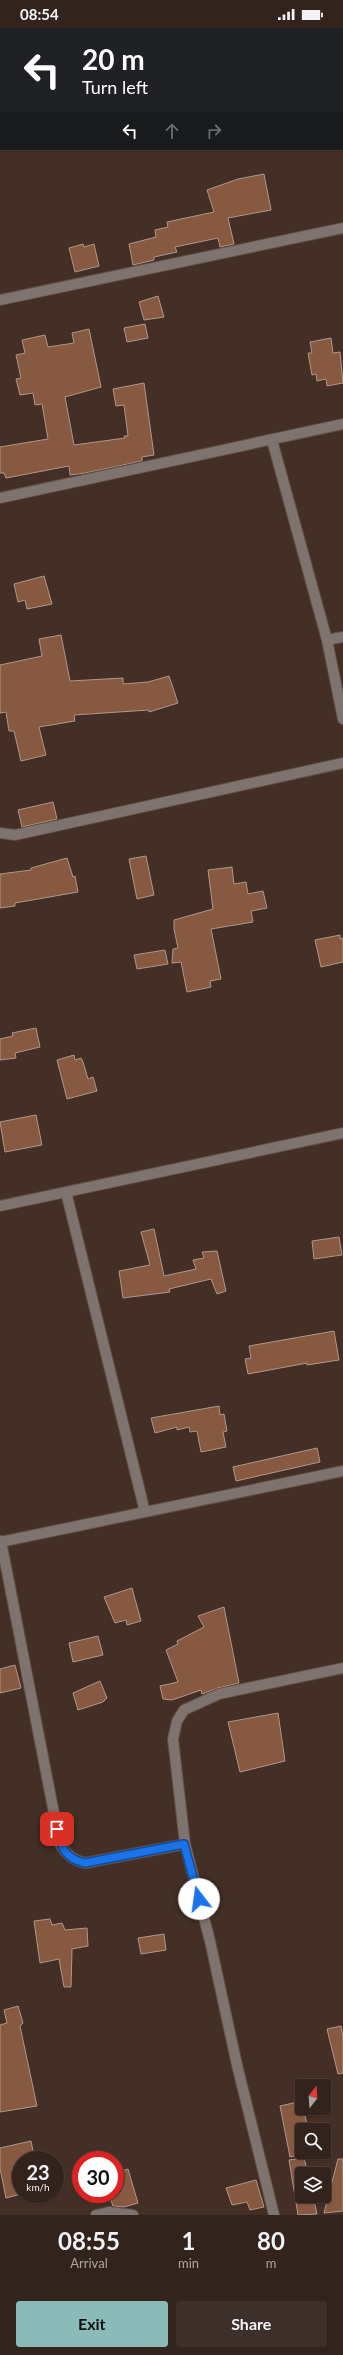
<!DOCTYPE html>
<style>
body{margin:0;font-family:Lato,sans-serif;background:#3d2f29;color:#f1f3f6;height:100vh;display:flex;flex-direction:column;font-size:15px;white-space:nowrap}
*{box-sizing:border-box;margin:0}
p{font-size:13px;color:#a8a4a3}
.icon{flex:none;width:22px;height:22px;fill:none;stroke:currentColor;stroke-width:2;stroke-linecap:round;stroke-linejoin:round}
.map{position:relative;height:2187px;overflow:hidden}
.details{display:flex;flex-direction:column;background:#32231c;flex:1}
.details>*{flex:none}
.guide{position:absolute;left:0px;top:0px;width:343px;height:122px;box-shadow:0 1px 3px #0004,0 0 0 1px #4d403b;background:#202124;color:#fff;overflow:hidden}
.needle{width:26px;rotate:17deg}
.buttons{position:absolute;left:295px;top:2051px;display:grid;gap:8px}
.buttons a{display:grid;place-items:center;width:36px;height:36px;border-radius:4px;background:#32231c;box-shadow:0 1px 3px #0004,0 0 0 1px #4d403b;font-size:20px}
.speed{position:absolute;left:12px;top:2123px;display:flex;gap:8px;font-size:20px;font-weight:700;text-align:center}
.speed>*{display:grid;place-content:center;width:52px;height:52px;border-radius:50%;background:#32231c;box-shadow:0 1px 3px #0004,0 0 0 1px #4d403b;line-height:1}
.speed small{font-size:10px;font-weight:400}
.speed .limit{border:6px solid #d22;background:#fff;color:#111}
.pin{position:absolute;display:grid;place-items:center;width:34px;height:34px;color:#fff;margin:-17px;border-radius:8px;box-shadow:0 2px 6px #0006}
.me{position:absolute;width:44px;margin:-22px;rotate:345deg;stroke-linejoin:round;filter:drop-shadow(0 0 3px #0008)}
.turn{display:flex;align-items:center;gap:14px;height:84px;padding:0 16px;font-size:18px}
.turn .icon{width:52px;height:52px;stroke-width:2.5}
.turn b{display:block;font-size:28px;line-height:34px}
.lanes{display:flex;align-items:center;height:38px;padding:0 16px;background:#0003;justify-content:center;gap:20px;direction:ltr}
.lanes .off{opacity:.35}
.eta{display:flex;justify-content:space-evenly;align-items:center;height:68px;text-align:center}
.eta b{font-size:24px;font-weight:700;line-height:28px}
.cta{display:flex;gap:8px;margin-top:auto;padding:8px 16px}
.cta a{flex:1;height:46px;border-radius:4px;background:#8bbbb9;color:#111;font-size:16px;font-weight:700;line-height:46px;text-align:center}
.cta a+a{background:#3d2f29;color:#f1f3f6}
.status{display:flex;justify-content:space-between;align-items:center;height:28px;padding:0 20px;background:#32231c;direction:ltr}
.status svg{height:11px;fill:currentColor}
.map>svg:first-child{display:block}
.building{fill:#875941;stroke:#af978a}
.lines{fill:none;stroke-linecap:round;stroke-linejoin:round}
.minor-casing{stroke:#614e45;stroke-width:12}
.minor{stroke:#7e736f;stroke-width:10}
.route-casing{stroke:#114b97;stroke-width:10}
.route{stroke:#1a73e8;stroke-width:7}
</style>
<div class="status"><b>08:54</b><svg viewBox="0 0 49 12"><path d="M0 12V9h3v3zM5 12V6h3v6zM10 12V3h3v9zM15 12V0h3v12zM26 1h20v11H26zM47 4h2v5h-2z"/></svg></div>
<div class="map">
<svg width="343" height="2187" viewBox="0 0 343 2187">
<rect width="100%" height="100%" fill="#432f25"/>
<path class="building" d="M264,146l7,36 -43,8 6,26 -14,3 -2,-9 -43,9 2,5 -23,5v3l-21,5 -4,-21 27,-7 -1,-7 13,-3 -1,-5 47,-10 -7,-22 31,-11z
M83,216l1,3 10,-3 5,22 -24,6 -6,-24z
M158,268l6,21 -20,3 -5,-18z
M145,296l3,14 -21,4 -3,-14z
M89,301l12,58 -36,10 9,48 51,-7 -1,-2h4l-4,-31 -8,1 -3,-17 31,-6 10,72 -12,2v4l-57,12 -15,2 -1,-9 -63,12 -2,-5h-4v-26l48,-8 -6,-35 -7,1 -2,-12 -13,2 -4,-16 5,-1 -5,-23 9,-2 -3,-13 23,-5 3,12 26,-4 -2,-10z
M331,310l2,15 7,-1 3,31 -16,3 -1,-7 -9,2 -1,-7 -4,1 -4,-22h4l-2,-11z
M44,548l8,28 -25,5 -2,-9 -7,2 -4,-18z
M61,607l9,46 53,-3v6l25,-2 21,-6 9,27 -29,9v-2l-75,5 1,6 -36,6 7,28 -25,6 -7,-30h-5l-3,-19 -6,1v-48l42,-9 -3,-17z
M53,774l4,17 -35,8 -4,-17z
M146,828l8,39 -17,4 -8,-40z
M67,830l6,19 2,-1 3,16 -63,11v3l-15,2v-34l31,-4v-2z
M232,839l2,17 12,-2 2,12 15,-3 4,17 -16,3 2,11 -42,7 10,50 -11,2 1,6 -24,5 -6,-30 -9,1 1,-14 5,-1 -4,-19v-9l39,-11 -5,-39z
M340,907v4l3,-1v24l-22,5 -6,-27z
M165,922l3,14 -31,5 -3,-14z
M36,1000l4,19 -25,6 1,5 -16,2v-21l13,-3 -1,-3z
M74,1027l1,5 6,-2 2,4 5,17 5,-2 4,14 -30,8 -10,-39z
M36,1087l6,30 -37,7 -5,-30z
M154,1201l10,47 32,-7 -3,-9 11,-2 -2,-6 15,-1 9,40 -9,3 -6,-15 -42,10 1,3 -47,6 -4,-27 31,-6 -9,-33z
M339,1209l3,18 -28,4 -2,-18z
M334,1303l5,29 -32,5v-2l-59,11 -3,-15 6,-1 -2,-12z
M219,1378l1,9 4,-1 3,17 -4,1 3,15 -25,5 -4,-21 -7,1 -1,-5 -12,3v-3l-22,6 -4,-15z
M317,1420l3,14 -84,19 -3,-14z
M132,1560l9,33 -14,4 -1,-5 -11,3 -11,-26z
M224,1579l15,76 -21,5 -16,6 -1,-4 -29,10 -9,-1 -3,-13 18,-4 -12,-32 12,-6 -1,-3 27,-14 -6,-11z
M98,1608l5,19 -30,7 -4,-19z
M15,1637l6,23 -21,5v-24z
M100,1653l7,17 -4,4 -25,8 -5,-17z
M278,1685l7,48 -45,11 -12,-50z
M50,1891l2,6 10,-2 3,7 22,-2 1,18 -16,3 -1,38h-7l-5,-28 -19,4 -6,-42z
M164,1906l2,16 -25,4 -3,-16z
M18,1978l5,17 -3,3 17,80 -37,6v-87l7,-2 -3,-13z
M341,1998l2,11v36l-5,1 -11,-45z
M302,2073l6,29h-6v22h11l-23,5 -10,-51z
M31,2113l3,15 -5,1 -1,3h-7v34l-15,4 -6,-30v-20z
M304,2130l4,16h-6v22h11l4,18 -19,1 -9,-55z
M338,2131h5v52l-19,2z
M128,2141l10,34 -14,4 -11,-1 -4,-12h6v-21z
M256,2152l8,27 -14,3 -3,-8 -15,3 -6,-17z"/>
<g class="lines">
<defs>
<path id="minor" d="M194,0v1
M342,75h1
M0,272l343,-72
M272,412l55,200 16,79
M0,470l343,-74
M327,612l16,-3
M0,805l15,2 328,-72
M66,1164l79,320
M0,1178l343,-73
M1,1513l59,303c7,11 13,16 25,19l100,-19
M0,1514l343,-71
M96,2187l13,-3 24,3
M274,2187l-37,-150 -27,-124 -25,-97 -12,-105 4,-18 7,-11 35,-16 124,-26"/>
</defs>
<use href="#minor" class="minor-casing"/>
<use href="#minor" class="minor"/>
</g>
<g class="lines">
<defs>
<path id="route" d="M57,1801c3,18 9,30 28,34l99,-19 15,55"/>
</defs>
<use href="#route" class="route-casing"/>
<use href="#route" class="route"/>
</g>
</svg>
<div class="buttons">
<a><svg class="needle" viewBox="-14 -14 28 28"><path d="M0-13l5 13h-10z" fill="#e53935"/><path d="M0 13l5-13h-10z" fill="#a8a4a3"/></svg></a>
<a><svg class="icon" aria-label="search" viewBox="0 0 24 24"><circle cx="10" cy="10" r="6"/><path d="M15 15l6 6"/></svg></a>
<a><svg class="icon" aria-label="layers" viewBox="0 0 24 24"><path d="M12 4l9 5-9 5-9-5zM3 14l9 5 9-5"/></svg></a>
</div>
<div class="speed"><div>23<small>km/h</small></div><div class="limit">30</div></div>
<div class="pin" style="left:57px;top:1801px;background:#d93025"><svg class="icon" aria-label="arrive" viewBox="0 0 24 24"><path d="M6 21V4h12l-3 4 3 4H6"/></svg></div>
<svg class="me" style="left:199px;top:1871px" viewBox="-20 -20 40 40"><circle r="19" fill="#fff"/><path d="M0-13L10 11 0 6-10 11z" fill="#1a73e8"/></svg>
<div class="guide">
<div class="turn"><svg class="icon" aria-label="left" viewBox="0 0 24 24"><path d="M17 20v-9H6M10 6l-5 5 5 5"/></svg><div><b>20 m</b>Turn left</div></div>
<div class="lanes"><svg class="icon" aria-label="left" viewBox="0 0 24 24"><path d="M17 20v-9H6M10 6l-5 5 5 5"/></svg><svg class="icon off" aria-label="ahead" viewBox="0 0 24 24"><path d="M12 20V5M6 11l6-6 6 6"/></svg><svg class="icon off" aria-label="right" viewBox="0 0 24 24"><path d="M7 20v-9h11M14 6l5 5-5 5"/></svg></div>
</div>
</div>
<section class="details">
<div class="eta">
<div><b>08:55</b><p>Arrival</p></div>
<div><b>1</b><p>min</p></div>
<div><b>80</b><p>m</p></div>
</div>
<div class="cta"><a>Exit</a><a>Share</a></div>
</section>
